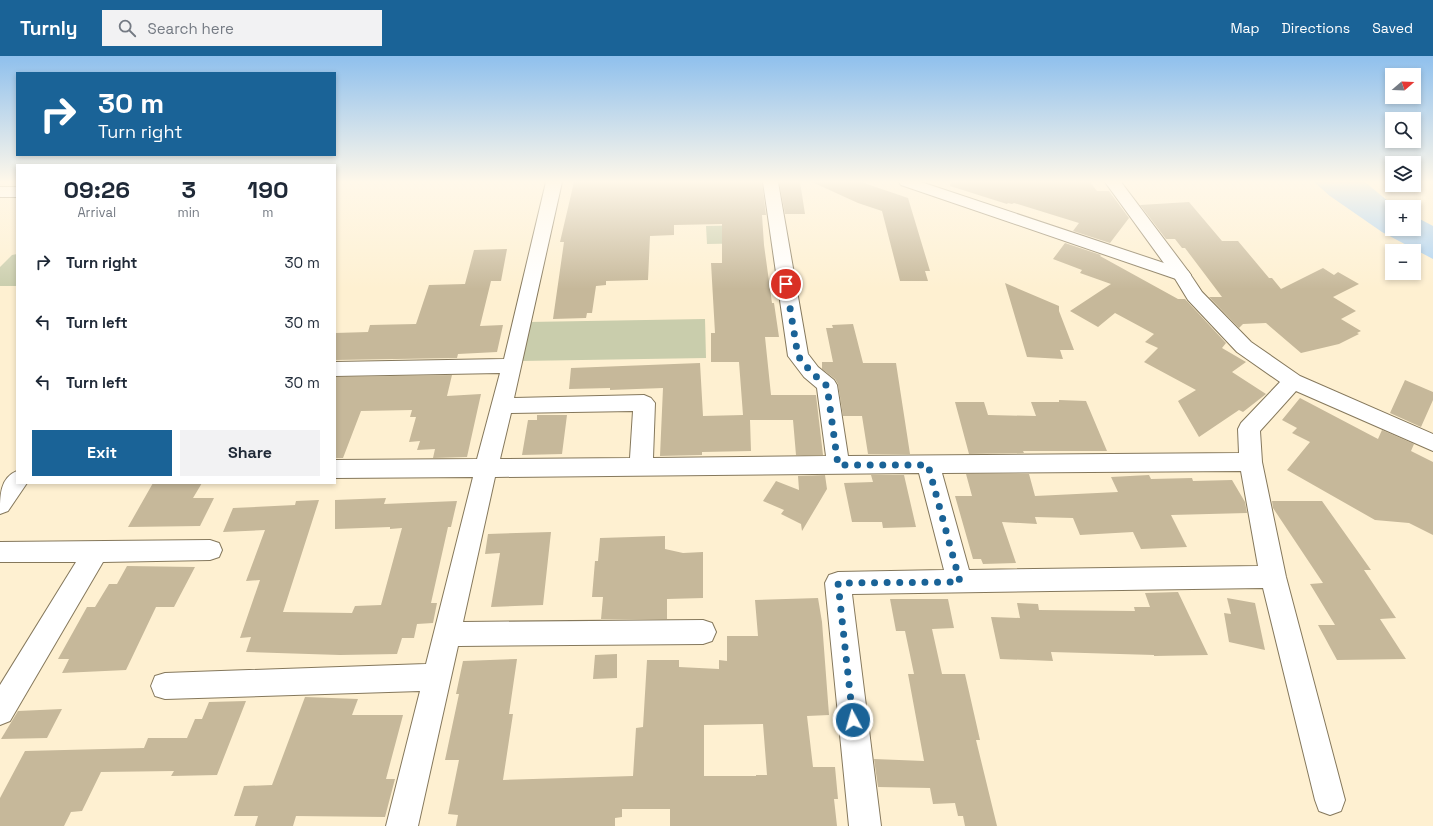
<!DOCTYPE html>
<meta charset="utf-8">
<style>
body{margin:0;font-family:"Space Grotesk",sans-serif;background:#f2f2f3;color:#1f2937;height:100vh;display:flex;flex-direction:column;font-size:15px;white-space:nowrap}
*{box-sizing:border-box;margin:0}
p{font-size:13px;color:#747a83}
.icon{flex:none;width:22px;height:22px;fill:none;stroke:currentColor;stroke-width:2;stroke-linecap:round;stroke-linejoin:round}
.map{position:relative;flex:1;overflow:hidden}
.side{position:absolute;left:16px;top:108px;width:320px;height:320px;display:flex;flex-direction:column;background:#fff;border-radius:0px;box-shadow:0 2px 6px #0003}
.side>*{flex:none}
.guide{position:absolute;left:16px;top:16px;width:320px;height:84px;border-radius:0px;box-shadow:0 2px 6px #0003;background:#1a6397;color:#fff;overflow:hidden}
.needle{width:26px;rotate:71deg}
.tools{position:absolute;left:1385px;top:12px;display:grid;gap:8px}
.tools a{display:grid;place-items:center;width:36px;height:36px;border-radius:0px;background:#fff;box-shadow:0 2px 6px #0003;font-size:20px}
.pin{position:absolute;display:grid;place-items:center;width:34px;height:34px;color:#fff;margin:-17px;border:2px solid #fff;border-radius:50%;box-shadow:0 1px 4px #0007}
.me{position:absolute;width:44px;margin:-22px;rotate:354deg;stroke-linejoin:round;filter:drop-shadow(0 0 3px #0008)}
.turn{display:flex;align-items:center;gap:14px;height:84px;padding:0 16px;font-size:18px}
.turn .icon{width:52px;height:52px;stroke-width:2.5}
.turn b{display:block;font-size:28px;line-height:34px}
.eta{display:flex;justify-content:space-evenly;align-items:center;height:68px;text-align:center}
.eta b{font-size:24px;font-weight:800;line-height:28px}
.cta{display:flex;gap:8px;margin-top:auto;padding:8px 16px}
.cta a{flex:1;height:46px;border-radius:0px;background:#1a6397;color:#fff;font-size:16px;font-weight:800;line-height:46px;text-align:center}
.cta a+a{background:#f2f2f3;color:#1f2937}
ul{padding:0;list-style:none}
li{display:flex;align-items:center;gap:12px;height:60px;padding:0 16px}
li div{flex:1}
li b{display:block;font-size:15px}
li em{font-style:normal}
header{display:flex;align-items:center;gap:24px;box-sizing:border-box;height:56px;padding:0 20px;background:#1a6397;color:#fff}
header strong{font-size:19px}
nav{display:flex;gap:22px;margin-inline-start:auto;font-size:14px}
.search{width:280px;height:36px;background:#f2f2f3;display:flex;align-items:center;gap:10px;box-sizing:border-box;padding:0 14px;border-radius:0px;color:#747a83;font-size:15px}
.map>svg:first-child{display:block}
.green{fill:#c9cdac}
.water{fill:#a9d1f4}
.building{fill:#c6b89a;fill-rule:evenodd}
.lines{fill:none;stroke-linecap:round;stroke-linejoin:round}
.minor-casing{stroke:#85785c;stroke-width:2}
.tertiary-casing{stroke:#85785c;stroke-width:2}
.minor{fill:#fff;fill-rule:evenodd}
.tertiary{fill:#fff;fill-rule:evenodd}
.route{stroke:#1a6397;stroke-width:7;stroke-dasharray:0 12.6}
</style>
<header>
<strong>Turnly</strong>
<div class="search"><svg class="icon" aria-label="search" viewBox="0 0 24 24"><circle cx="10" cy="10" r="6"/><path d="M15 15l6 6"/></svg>Search here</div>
<nav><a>Map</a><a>Directions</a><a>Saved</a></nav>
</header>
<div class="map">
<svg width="1433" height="770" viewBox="0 0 1433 770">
<rect width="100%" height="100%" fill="#fef0d1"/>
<path class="green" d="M761,169l2,18 -56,1 -1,-18z
M17,198v32h-17v-19l12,-12z
M705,263l1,39 -186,3 8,-39z"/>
<path class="water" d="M1314,126h51l24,20 9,5h-6v22h22v-13l19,10v33l-51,-27 -52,-36z"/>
<path class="building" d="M574,126h188l4,33h-4l2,30 8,58h2l5,34h-14l6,58h45l7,60h-27l-3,-35h-43l1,31 -49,1v3l-42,1 3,-68 -53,2v-2l-41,1 2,-21 129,-5 3,53 40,-1 -4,-53h-28v-29h4l-4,-70h11v-39l-48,1v10l-24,1 -2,44 -42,1v4l-10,1 -4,27h-5l-1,5 -33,1 11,-77h-4z
M779,126h21l5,32h-20z
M812,126h49l47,16 22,73h-5l3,10h-28l-18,-70 -24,-8z
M951,126h139l7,9h12l20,27 -19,25 -37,-12 6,-8 -65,-20 -2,1 -4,-1 -1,1 -57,-18z
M1189,146l33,39h16l31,37h3l9,11 42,-21 11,7 4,-3 21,12 -26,13 23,14 -15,8 20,12 -4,2 2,1 -20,10 -38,9 -35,-30 -23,1 -4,4 -30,-31h13l-37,-49h-3l-7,-9h-9l-26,-34z
M1065,187l36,12 -1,1 78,43h7l41,44 -4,5 24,14 -14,10 34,22 -23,18 -4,-2 -40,27 -21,-36 18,-11 -52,-28 14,-14 -13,-6 9,-8 -39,-21 -17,14 -28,-16 41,-27 -31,-11 2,-3 -29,-11z
M507,193l-6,32h-10l-11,45 23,-1 -6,27 -39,2 -1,4 -122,2v-27l33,-1 2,-7 46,-1 13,-39 36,-1 9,-34z
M1005,227l54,23v5l15,39h-14l3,9 -36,-2z
M853,268l10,39h33l14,91h-42l-6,-38h-19l-5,-32 -3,-5 -13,-10v-7h11l-7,-34h7l-1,-3z
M452,319l-5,21 34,-2 -14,63 -34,1 2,-9 -18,1 3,-9 -11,1 7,-25h-6l2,-7 -51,1 -18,47h-8v-81z
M1405,324l28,12v8l-12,27 -31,-14z
M1300,342l78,41 4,-9 32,14 -3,7 22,11v73l-24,-12 -34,-3 -88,-50 23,-28 -18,-9 5,-5 -15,-8z
M1059,344l27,1 21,50h-84l1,2 -55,1 -14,-52h29l4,13 48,1 -5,-14h28z
M537,359h30l-5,39 -40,1 6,-35h9z
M966,418h63l6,22 83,-4 -7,-15 38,-2 2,4 41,-1 1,3 39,-1 13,22 2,11 -76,2 16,32 -46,2 -8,-17 -53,3 -7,-17 -38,-1 2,7 -35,-2 14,41 -33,1 -2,-5h-8l-18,-63h17z
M825,419l2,14 -25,42 -1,-7 -20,-10 3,-4 -21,-9 13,-20 23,9 -1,-14z
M871,419h33l12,52 -33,1 -1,-6h-30l-8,-39 29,-1z
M153,427h49l-9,15h21l-14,28 -72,1z
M386,442l-2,6 73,-3 -6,26h-3l-17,76h6l-4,20 -16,1 -3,14h-12l-5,16 -57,1 -94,-3 5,-15 -11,1 20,-58 -14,1 19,-51 -42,2 10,-24 62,-3 1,-4 23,-1 -36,112 69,1 3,-7 26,-1 21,-77 -12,1v-2l-55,2v-29z
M1272,445h50l49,69h-7l32,48 -16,1 26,40 -69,1 -19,-35h17l-25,-41 13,-1 -50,-75z
M551,476l-8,73 -52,2 9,-54 -15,1 3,-20z
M665,480v13l18,4 20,-1v46l-36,1v20h-66l2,-22h-11l3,-36h3l2,-23z
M127,510l68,1 -21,40h-18l-30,63 -64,3 7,-14h-11l29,-52h8l14,-23h8z
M1178,536l30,63 -54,1v-1l-103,-3 2,9 -53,-2 -9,-42 29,1 -3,-15 21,1 1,6 96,1 -1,-4h16l-5,-14z
M818,542l4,24 7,93 -22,1 6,51h22l3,32h-4l3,27h-167v-17h-48v8l-7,1v8h-159l2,-11 -10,-1 11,-54h-14l14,-66h-3l7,-33 54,-2 -8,55h4l-10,66 130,-4 3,-48 7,-1 4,-67h32v7l40,2v-9l8,1v-25h31l-3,-36zM763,668l4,51h-11v1h-52v-51z
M1227,542l28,5 10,47 -36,-8 -5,-29 7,1z
M890,543h58l6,29 -22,1 10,45h23l15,66h-4l21,86h-32l-2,-10h-5l-3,-13 -22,1 -3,-16 -52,-1 -4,-28 50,2 -16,-87h6l-9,-43h-9z
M617,598v24l-24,1 2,-24z
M305,641l53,2 -6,16h51l-17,64h9l-10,38 -89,-1 -3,10h-38l3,-10h-24l10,-30 28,-1z
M246,645l-29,74 -46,1 3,-5 -73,1 -19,39 -11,1 -7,14h-64v-28l25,-47 119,-3 4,-10h39l8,-19h7l7,-17z
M62,653l-15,29 -46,1 17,-28z"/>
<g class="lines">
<defs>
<path id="minor" d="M546,126h16l-48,216 130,-3 7,3 4,5 -2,55 173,-2 -9,-68 -13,-11 -16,-21 -25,-174h15l30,172 10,13 16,13 3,5 11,71 391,-3 -1,-24 3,-6 39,-41 -43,-30 -49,-52 -14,-23 -69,-95h16l67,89 14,21 49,50 49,34 133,58v17l-137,-60 -36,40 2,31 24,115 59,223 -4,11 -11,4 -11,-4 -4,-11 -52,-212 -411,6 29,232h-32l-24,-243 4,-8 9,-3 106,-2 -25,-97 -424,4 -32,145 240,-2 9,3 4,9 -4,9 -9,3 -245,2 -40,180h-32l34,-135 -255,8 -10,-3 -4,-10 4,-10 10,-3 261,-9 47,-187 -138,1v-18l142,-1 23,-86 -165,3v-14l169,-3zM633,355l-3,47 -130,1 11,-46zM1241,415l17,95 -289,4 -27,-97z
M0,131h17v10h-17z
M17,415v12h10l-19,28 -8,3c0,-19 0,-36 17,-43z
M210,484l9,3 3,7 -3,7 -9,3 -107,2 -93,159 -10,4v-40l76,-123h-76v-20z"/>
<path id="tertiary" d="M899,126h22l267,89 3,4 -3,4 -6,2 -6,-2 -275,-94z"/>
</defs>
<use href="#minor" class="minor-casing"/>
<use href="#tertiary" class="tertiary-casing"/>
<use href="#minor" class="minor"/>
<use href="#tertiary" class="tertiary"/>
</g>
<linearGradient id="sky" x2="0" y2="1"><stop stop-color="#8fc0ed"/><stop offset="0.54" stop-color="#fff8ea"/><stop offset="1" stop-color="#fff8ea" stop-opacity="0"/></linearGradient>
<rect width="1433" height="233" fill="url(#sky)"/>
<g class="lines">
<path class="route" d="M786,228l12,72 13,16 16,14 11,79h90l32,117 -122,1 15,137"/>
</g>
</svg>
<div class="tools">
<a><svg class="needle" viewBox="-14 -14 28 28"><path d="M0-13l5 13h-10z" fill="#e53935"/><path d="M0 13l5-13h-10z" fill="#747a83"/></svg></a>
<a><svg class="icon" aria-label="search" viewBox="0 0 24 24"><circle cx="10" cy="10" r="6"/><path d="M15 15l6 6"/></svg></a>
<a><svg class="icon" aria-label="layers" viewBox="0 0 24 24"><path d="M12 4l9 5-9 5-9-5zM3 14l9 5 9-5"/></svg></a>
<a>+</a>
<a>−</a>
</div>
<div class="pin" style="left:786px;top:228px;background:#d93025"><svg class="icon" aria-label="arrive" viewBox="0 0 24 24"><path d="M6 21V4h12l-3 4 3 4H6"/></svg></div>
<svg class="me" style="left:853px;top:664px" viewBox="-20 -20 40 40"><circle r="17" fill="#1a6397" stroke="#fff" stroke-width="3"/><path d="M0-11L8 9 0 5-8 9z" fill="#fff"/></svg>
<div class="guide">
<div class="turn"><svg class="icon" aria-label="right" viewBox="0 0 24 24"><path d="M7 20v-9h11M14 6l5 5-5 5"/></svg><div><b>30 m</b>Turn right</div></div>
</div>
<section class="side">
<div class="eta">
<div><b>09:26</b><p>Arrival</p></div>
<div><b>3</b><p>min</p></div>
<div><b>190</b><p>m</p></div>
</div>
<ul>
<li><svg class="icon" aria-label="right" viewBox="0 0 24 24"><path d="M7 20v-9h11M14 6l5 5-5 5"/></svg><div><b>Turn right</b></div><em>30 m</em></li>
<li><svg class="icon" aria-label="left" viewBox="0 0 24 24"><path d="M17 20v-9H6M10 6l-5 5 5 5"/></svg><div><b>Turn left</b></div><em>30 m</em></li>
<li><svg class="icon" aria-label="left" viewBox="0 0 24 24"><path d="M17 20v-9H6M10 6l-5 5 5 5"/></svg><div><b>Turn left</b></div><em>30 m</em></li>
</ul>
<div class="cta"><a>Exit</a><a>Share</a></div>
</section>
</div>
